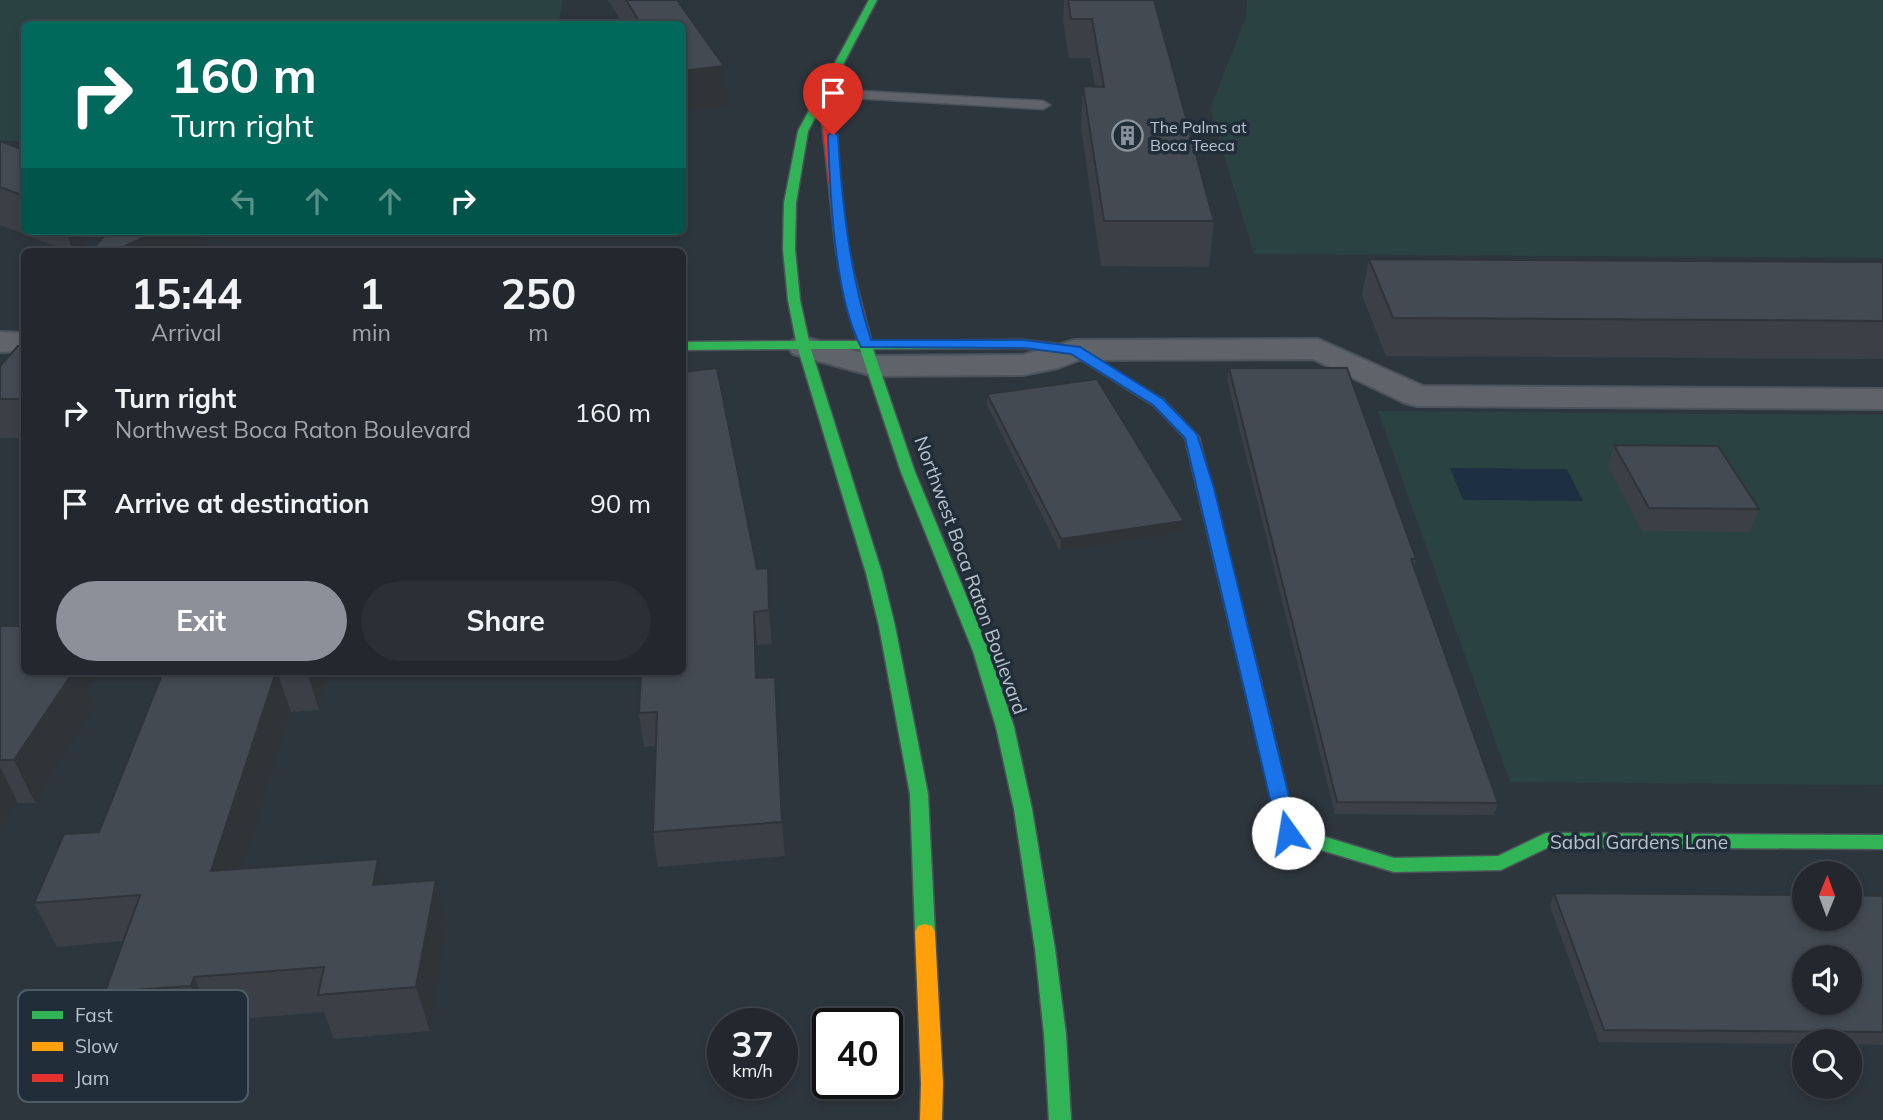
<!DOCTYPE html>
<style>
body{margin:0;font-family:Mulish,sans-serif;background:#2a3036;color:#f1f3f6;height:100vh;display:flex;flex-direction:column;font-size:26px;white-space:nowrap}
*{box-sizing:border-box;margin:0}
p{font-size:23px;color:#a2a6aa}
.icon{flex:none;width:38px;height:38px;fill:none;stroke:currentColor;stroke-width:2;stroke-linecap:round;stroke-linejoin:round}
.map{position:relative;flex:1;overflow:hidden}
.sheet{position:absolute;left:21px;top:248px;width:665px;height:427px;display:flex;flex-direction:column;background:#22282e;border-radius:10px;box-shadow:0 4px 10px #0003,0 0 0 2px #3f444a}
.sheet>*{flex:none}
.top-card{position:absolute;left:21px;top:21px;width:665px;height:214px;border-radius:10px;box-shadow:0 4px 10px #0003,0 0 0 2px #3f444a;background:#00695c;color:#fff;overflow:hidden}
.needle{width:46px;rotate:1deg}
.fabs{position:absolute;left:1792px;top:861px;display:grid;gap:14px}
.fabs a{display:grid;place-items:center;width:70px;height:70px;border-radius:50%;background:#22282e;box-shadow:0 4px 10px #0003,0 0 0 2px #3f444a;font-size:35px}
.speed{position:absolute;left:707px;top:1008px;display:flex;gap:14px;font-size:35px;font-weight:700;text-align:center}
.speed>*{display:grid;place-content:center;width:91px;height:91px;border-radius:50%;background:#22282e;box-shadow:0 4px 10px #0003,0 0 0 2px #3f444a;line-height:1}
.speed small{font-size:18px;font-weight:400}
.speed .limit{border:4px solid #111;border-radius:10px;background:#fff;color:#111}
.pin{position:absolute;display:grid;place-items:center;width:60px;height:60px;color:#fff;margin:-72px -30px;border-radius:50% 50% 50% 0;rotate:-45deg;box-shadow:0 0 7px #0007}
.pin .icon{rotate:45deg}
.me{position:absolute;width:77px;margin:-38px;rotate:347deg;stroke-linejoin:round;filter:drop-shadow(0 0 5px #0008)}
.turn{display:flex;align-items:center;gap:24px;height:147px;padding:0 35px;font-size:32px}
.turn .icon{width:91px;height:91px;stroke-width:2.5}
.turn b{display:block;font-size:49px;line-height:60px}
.lanes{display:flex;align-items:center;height:66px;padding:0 35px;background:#0003;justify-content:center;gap:35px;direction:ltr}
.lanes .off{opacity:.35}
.eta{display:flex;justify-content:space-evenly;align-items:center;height:119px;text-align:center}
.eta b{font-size:42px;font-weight:700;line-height:49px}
.cta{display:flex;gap:14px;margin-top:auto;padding:14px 35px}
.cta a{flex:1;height:80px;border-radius:42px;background:#8c9099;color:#fff;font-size:28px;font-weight:700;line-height:80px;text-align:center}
.cta a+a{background:#2a3036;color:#f1f3f6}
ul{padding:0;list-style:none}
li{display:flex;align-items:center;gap:21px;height:91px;padding:0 35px}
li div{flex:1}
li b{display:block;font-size:26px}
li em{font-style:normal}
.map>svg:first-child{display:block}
.green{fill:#2b4243}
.water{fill:#1d3042}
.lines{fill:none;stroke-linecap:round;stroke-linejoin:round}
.lane-casing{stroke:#4c535a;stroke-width:3}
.street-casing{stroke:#4c535a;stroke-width:4}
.fast-casing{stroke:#4c535a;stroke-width:3}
.slow-casing{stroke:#4c535a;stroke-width:3}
.jam-casing{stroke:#4c535a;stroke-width:3}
.lane{fill:#5f646b;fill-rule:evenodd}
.street{fill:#5f646b;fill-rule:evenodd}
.fast{fill:#30b455;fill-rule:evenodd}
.slow{fill:#ff9f0a;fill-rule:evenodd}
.jam{fill:#e5322d;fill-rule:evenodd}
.wall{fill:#3a4046}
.shaded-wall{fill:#2f3439}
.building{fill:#434a51;stroke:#2f3439;stroke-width:2;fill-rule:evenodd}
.route{fill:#1a73e8;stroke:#114b97;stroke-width:2}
.labels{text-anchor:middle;stroke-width:7;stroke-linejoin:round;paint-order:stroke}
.far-poi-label{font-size:16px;fill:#bac3cd;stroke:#212e39;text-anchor:start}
.street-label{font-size:19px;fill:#bac3cd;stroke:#212e39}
.key{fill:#212e39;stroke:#4f5b65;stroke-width:2}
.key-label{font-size:19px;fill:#bac3cd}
</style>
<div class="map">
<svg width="1883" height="1120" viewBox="0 0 1883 1120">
<rect width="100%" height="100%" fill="#2e363d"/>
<path class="green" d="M0,0h563l-5,24h-534v117h-24z
M1247,0h636v258l-629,-4 -44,-145 36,-92z
M1378,411l505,4v370l-373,-3z"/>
<path class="water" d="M1450,468l117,1 16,32 -120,-1z"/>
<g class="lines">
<defs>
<path id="lane" d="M824,89l219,12 7,4 -7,4 -224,-13 -2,-3z"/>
<path id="street" d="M0,332l24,1v18l-24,1z
M804,337l70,19 149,-1 52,-15 243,-1 105,47 460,3v20l-466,-3 -12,-3 -92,-44 -234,1 -21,8 -35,7 -150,1 -80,-22 -5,-7 5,-7z"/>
<path id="fast" d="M869,0h8l-69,131 -12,72 -1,46 5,51 9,41h49l1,-4 5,-1 7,5 153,-1 51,6 64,40 -7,4 -5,-1 -55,-35 -48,-6 -151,1 42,123 74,179 25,76 18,82 23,140 11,85 5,86h-22l-5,-86 -9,-85 -21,-140 -18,-82 -23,-76 -72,-179 -41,-123h-49l71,224 13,53 33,168 7,138 -3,6 -7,2 -7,-2 -3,-6 -5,-138 -31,-168 -13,-53 -68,-224 -116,1v-8l114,-1 -8,-41 -5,-51 1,-46 14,-72z
M1252,676l6,2 3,4 35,146 98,30 104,-2 48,-23 337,2v14l-334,-2 -48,23 -107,2 -113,-34 -38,-156 3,-4z"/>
<path id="slow" d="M925,924l7,2 3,6 8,151 -1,37h-22l1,-37 -6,-151 3,-6z"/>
<path id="jam" d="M824,90l5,3 19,158 23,89 -7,4 -7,-4 -21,-89 -17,-158z
M1132,382l31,17 36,38 62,245 -3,4h-12l-3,-4 -58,-244 -32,-33 -26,-16 -2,-3 2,-3z"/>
</defs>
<use href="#lane" class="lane-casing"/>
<use href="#street" class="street-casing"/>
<use href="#fast" class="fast-casing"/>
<use href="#slow" class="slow-casing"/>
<use href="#jam" class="jam-casing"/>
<use href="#lane" class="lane"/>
<use href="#street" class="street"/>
<use href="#fast" class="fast"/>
<use href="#slow" class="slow"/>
<use href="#jam" class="jam"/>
</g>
<path class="wall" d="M608,0h69l51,106 -46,-82h-59z
M1064,0h90l60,221 -5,46 -108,-1 -20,-139 2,-41 12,1 -5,-29h-21l-6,-37z
M0,141l24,9v81h73l-22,21h-5l-70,-27z
M1369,259l514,3v97l-497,-3 -24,-61z
M24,346v92h-24v-72z
M1229,368l187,191 -2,10 84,234 -4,12 -159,-1 -108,-435z
M987,394l197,127 -2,12 -122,18 -73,-146z
M1614,445l145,64 -9,23 -108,-1 -34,-64z
M757,569l13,32 2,43 -15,1 1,33 17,-1 3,34 7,145 -127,11 -5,-35 2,-86 -11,1 -5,-34z
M0,626l24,46h75l-11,17 8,18 -61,96h-17l-18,28z
M163,672h167l-11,38 -28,2 -48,157 135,-10 8,25 50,-4 12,44 -18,107 -96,8 -10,-27 -110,9 -3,8 -84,7 -22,-44 18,-51 -66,6 -23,-44 65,-71z
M1554,893l329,3v149l-33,-1v-3h-46v3l-205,-2 -49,-136z"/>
<path class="shaded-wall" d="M724,66l4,40 -46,6v-41z
M66,231h31l-22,21h-2z
M158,231h47l7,21h-100z
M1184,521l-2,12 -122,18 1,-12z
M768,568l2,33 2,43 -3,-34z
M754,612l3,33 2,67 -3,-34z
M61,672h38l-11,17 8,18 -61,96 -21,-43z
M276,672h1l14,40 -62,203 -18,-44z
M307,672h23l-11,38z
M775,677l3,34 7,145 -3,-34z
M0,767l18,36 -18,28z
M378,859l14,43 -19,-17z
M436,880l12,44 -18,107 -14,-44z
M194,977l20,44 -3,8 -20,-43z"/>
<path class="building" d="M626,0h51l47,66 -42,5v-47h-41z
M1068,0h86l60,221h-110l-21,-135 21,1 -12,-68h-21z
M0,141l24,9v46l-24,-9z
M109,231h49l-46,21h-22z
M1369,259l514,3v59l-490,-3z
M18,346h6v53h-24v-33z
M717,368l40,201 11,-1 1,42 -15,2 2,66 19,-1 7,145 -129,10 4,-120 -18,1 2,-41h41v-300z
M1229,368h118l69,191h-5l87,244 -161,-1z
M1097,379l87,142 -123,18 -74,-145z
M1614,445l104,1 41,63 -110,-1z
M0,626h24v46h49l-59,88h-14z
M163,672h113l-65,199 167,-12 -5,26 63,-5 -20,107 -98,8 6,-28 -130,10 -3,9 -86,6 35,-97 -106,8 30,-69 35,-2z
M1554,893l250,2v24h46v-24l33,1v136l-279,-2zM1804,957h46v46h-46z"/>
<path class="route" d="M833,132l5,3c4,70 12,138 33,205h153l56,7 83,52 34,35 17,54 84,345 -3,5 -7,2 -7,-2 -3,-5 -93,-395 -32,-33 -82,-51 -47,-6 -163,-1c-27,-51 -31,-154 -33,-212z"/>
<defs>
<symbol id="building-ring" viewBox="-11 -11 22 22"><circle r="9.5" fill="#212e39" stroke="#89929b" stroke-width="1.5"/><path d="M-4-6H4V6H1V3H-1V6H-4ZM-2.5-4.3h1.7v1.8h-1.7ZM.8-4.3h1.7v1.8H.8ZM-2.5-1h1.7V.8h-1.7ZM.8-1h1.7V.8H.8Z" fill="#89929b"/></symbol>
</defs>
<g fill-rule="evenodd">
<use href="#building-ring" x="1110" y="118" width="35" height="35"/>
</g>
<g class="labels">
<g class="far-poi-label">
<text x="1150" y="133">The Palms at<tspan x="1150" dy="18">Boca Teeca</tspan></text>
</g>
<g class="street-label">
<text transform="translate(971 575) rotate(70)" y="7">Northwest Boca Raton Boulevard</text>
<text x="1639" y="849">Sabal Gardens Lane</text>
</g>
</g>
<rect x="18" y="990" width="230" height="112" rx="10" class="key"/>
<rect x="32" y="1011" width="31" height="8" fill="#30b455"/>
<rect x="32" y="1042" width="31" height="9" fill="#ff9f0a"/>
<rect x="32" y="1074" width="31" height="8" fill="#e5322d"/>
<g class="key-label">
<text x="75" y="1022">Fast</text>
<text x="75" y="1053">Slow</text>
<text x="75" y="1085">Jam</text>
</g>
</svg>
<div class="fabs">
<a><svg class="needle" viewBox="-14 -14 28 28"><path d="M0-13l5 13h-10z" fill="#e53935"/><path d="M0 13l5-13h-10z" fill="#a2a6aa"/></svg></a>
<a><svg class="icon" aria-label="sound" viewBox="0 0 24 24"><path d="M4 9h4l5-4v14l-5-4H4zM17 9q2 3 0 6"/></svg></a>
<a><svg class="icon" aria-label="search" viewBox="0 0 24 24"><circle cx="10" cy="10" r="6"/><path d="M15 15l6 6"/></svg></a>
</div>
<div class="speed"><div>37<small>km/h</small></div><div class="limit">40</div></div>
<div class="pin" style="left:833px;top:135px;background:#d93025"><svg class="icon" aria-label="arrive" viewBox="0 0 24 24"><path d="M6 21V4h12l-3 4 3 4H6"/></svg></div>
<svg class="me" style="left:1288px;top:833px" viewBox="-20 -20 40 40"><circle r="19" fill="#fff"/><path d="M0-13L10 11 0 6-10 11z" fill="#1a73e8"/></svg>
<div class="top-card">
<div class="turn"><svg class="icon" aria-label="right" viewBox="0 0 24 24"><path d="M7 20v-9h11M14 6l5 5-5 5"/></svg><div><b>160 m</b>Turn right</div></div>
<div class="lanes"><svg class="icon off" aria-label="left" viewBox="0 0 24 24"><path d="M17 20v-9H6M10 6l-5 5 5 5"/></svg><svg class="icon off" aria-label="ahead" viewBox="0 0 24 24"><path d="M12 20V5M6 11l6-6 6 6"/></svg><svg class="icon off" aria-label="ahead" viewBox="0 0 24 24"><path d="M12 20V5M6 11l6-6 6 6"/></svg><svg class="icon" aria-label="right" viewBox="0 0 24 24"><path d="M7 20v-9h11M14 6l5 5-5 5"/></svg></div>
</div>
<section class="sheet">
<div class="eta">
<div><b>15:44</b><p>Arrival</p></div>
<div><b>1</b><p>min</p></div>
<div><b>250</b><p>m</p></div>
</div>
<ul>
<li><svg class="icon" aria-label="right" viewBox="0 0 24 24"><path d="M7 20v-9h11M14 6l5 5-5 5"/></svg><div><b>Turn right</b><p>Northwest Boca Raton Boulevard</p></div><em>160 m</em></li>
<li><svg class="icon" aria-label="arrive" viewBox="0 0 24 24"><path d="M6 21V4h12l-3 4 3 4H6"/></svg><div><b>Arrive at destination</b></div><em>90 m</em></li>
</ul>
<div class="cta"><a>Exit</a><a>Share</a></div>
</section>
</div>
